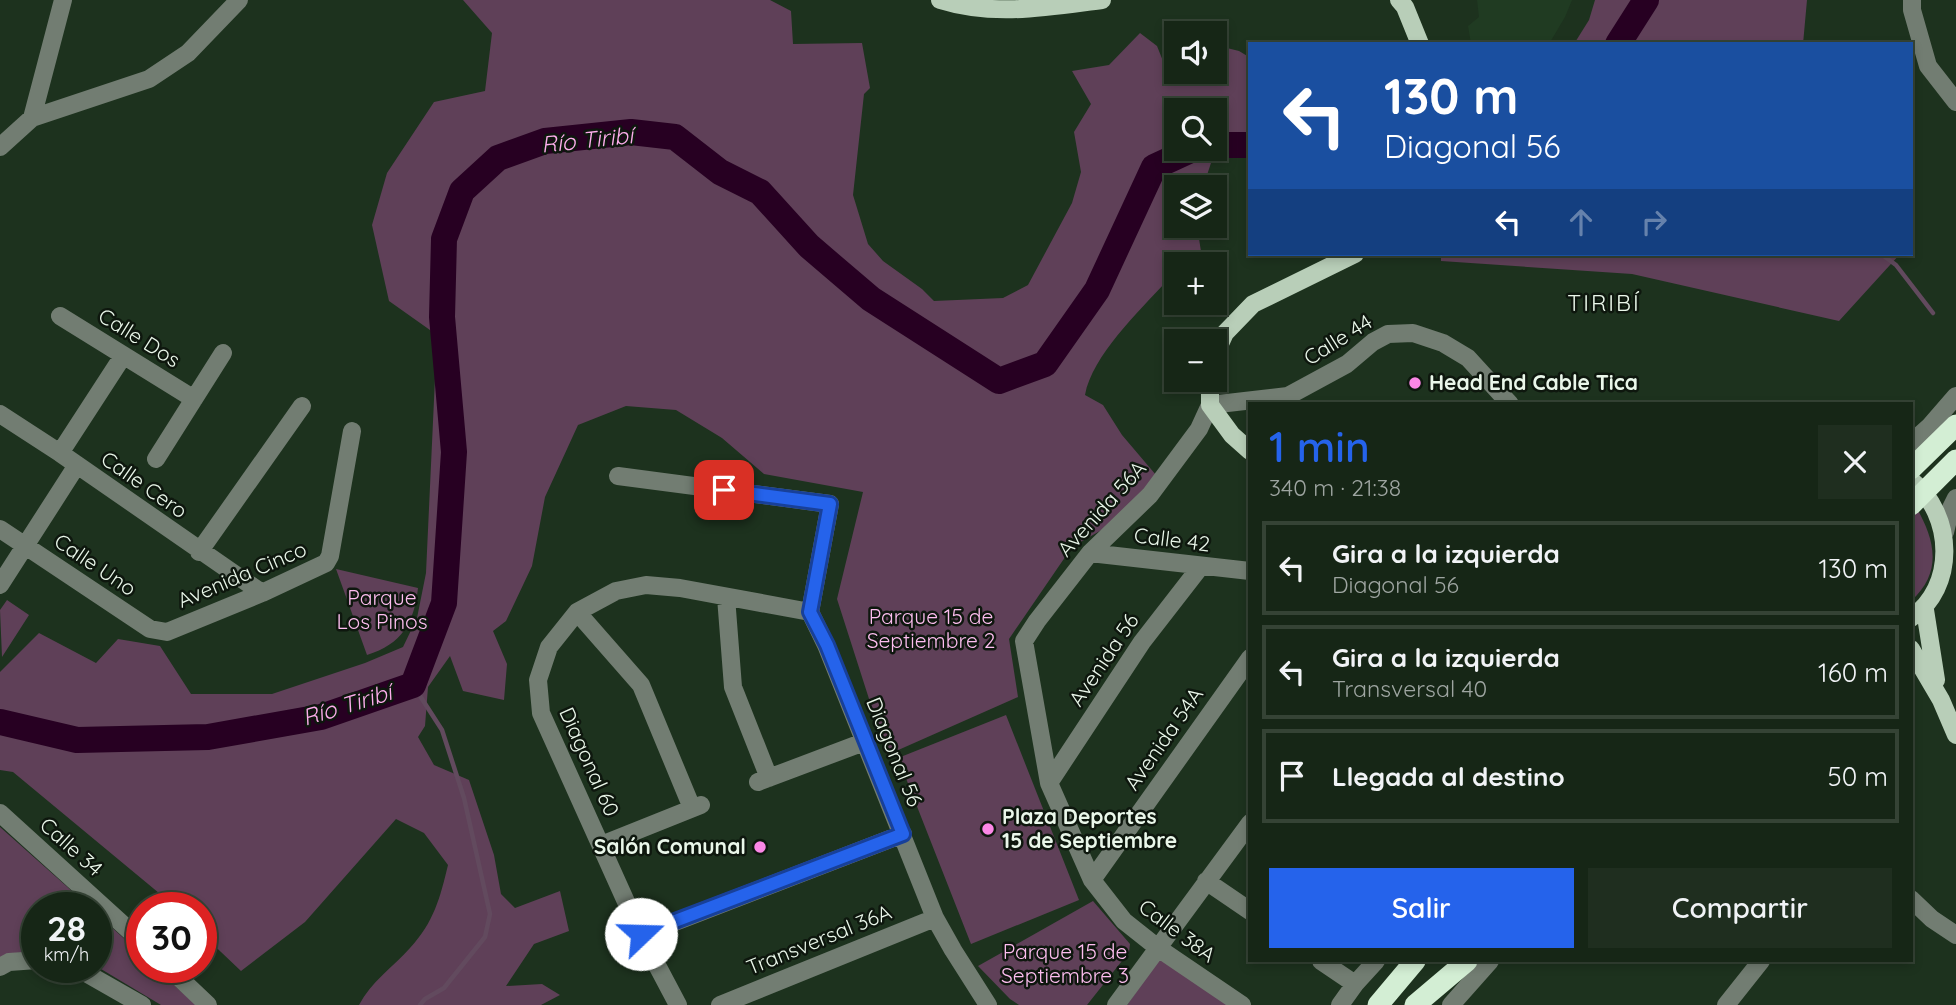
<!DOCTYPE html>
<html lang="es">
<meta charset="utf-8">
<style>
body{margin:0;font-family:Quicksand,sans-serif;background:#1f2e1f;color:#f1f3f6;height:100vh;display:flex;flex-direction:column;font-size:26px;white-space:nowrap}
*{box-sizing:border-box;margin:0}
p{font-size:23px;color:#9ea5a1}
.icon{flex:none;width:38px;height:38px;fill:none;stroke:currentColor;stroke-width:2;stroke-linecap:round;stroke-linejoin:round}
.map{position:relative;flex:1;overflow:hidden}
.panel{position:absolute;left:1248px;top:402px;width:665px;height:560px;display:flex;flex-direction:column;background:#162616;border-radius:0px;box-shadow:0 4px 10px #0003,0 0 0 2px #354335}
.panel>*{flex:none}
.banner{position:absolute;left:1248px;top:42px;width:665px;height:214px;border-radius:0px;box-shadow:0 4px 10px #0003,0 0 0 2px #354335;background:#1a4fa0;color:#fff;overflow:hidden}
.tools{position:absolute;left:1164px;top:21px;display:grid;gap:14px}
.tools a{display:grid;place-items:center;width:63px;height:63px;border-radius:0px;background:#162616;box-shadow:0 4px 10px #0003,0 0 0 2px #354335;font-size:35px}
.speed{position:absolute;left:21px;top:892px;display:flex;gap:14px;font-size:35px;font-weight:700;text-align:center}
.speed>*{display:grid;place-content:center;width:91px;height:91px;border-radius:50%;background:#162616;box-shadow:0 4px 10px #0003,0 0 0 2px #354335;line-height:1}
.speed small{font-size:18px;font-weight:400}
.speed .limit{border:10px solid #d22;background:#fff;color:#111}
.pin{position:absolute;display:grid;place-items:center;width:60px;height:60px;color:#fff;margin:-30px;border-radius:14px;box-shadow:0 4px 10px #0006}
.me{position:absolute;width:77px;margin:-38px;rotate:69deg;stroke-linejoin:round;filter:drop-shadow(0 0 5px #0008)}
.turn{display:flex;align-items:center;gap:24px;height:147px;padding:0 21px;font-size:32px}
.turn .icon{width:91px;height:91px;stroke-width:2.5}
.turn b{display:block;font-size:49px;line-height:60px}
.lanes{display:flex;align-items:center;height:66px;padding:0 21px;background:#0003;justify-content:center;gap:35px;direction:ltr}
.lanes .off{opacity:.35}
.round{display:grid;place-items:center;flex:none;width:74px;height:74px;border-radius:0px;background:#1f2e1f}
.overview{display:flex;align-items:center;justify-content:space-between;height:119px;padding:0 21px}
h1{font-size:42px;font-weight:600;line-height:52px;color:#2563eb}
.action{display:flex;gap:14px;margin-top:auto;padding:14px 21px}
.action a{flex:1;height:80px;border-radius:0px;background:#2563eb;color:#fff;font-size:28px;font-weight:600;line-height:80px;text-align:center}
.action a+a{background:#1f2e1f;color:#f1f3f6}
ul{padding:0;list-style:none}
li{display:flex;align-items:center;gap:21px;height:94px;margin:0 14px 10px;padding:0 7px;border:4px solid #354335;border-radius:0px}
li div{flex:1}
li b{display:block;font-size:26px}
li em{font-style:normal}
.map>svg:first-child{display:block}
.built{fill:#203b22}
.green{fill:#5f4058;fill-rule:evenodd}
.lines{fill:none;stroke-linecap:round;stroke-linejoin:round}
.stream{stroke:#624a5e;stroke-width:4.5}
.river{stroke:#270022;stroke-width:26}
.minor{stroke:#727d72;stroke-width:18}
.major{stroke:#b8ceb8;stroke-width:18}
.highway{stroke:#d3eed4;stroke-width:21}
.highway-bridge{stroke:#d3eed4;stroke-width:21}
.route-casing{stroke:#184099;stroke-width:18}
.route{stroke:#2563eb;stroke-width:12}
.poi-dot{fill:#fb87e6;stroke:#0e170e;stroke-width:2.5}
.labels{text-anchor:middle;stroke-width:5;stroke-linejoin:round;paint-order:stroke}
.street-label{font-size:21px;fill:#eaf7ea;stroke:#0e170e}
.poi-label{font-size:21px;font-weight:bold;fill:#eaf7ea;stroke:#0e170e;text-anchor:start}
.park-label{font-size:21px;fill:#febef0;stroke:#0e170e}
.water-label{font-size:23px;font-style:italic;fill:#fdadec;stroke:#0e170e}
.neighbourhood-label{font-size:23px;letter-spacing:2px;fill:#eaf7ea;stroke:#0e170e}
</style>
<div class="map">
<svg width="1956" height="1005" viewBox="0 0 1956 1005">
<rect width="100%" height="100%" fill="#1d321e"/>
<path class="built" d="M1477,0h95l-7,17 -16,27h-78l-3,-18 11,-9z"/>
<path class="green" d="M463,0h307l21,11 2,33 69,-1 8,45 -6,6 -11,101 15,49 15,17 39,28 12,12 69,-3 25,-13 44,-82 9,-31 -7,-40 17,-28 -19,-33 37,-6 31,-32 17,13 8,20 11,-2v8h38l1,-16 4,-10 20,5 10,6v97l-2,-2 -33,2 -11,33h-27v39h21l6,38h-27v22l-10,-4c-27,29 -74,74 -81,113l18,10 19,30 34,40 -37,45 -47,27 -63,92 9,58 -131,58 -50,-156 26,-107 -99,-18 -42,-36 -46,-28 -50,-4 -48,19 -33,72 -13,69 -26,55 -13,10 14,33 -3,36 -41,-9 -13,-35 -22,31 -3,39 -7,11 16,28 35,15 25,75 7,39 14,14 45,-17 9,40 -35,13 -28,42 36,-2 18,11 -19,10h-182c12,-23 34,-38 51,-57 24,-26 30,-50 38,-83l-24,-32 -28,-14 -91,103 -64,49 -40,-38v-25h-24l-164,-136 -13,-2v-98l39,-39 57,30 22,-24 42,7 31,48h81l93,-31 38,-16 14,-29 9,-45 11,-238 -48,-34 -17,-76 15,-52 47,-71 51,-11 7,-58zM1176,110h38v39h-38z
M1595,0h212l-4,44h-229l15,-24z
M1441,254h459l-61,67 -207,-47 -191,-13z
M1911,499c22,34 35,71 0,102z
M336,569l82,19c-4,35 -16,56 -51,67z
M7,600l22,15 -27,42 -2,-47z
M1006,715l73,185 -108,44 -73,-186z
M0,827l91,81h-54v44l-21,1 -16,5z
M1093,901l37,43 -1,8 -42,53h-68l-9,-6 -32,-33z
M96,913l46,42v13h13l41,37h-35l-65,-39z
M1162,955l69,50h-104z"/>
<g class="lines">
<path class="stream" d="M1881,254l15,11 37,48
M413,685l29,45 22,68 26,116 -5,23 -41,51 -19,11 -5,6"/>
<path class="river" d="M1618,44l28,-44
M1214,145h36
M0,722l77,18 131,-3 113,-20 92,-32 31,-82 10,-151 -12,-135 2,-78 18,-48 36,-33 47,-17 86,-9 44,5 45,35 40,20 49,54 62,53 128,82 46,-17 52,-74 57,-123 39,-18"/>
<path class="minor" d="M1912,0v10l16,56 28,36
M32,118l31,-118
M0,147l32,-29 117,-39 39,-26 51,-53
M60,316l134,83
M0,414l60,39 202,140
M1911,443l19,-17 26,-30
M60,453l63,-97
M156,459l67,-106
M618,476l212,28 -20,108 16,33 109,273 18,32 35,55
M0,529l150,100 17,3 95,-39 64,-30 4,-7 22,-125
M1945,532l6,-24 5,-10
M199,552l103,-146
M1090,553l160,18
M0,585l77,-120
M726,597l7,90 36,91
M577,612l64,73 51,123
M758,782l106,-40
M1049,783l93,-141 59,-76
M0,813l142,129
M601,845l100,-40
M1092,880l158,-222
M1206,881l44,30
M1911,899l21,20 24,16
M641,935l262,-101
M1321,961l34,23
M0,967l9,-5 28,-2
M77,968l65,37
M169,968l39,37
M678,1005l-37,-70 -100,-222 -3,-33 11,-33 28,-35 39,-21 30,-6 34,3 130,24
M720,1005l215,-87
M1116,1005l134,-182
M1242,1005l-84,-57 -34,-27 -32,-41 -43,-97 -25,-142 13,-20 53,-68 60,-58 49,-66 11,-24 78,-9 59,-32 26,-22 15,-8 25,-1 30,10 25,15 42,46
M1340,1005l15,-21 21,-23
M1451,1005l39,-44
M1726,1005l35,-44"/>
<path class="major" d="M940,0c54,17 107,7 162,0
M1399,0l6,7 15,37
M1214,357l11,-24 28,-29 102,-50
M1210,380v25l22,30 18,16
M1911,480c44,35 45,108 0,138
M1925,610l11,70
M1911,649l30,51 15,35"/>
<path class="highway" d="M1911,469l45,-44
M1378,1005l37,-44
M1415,1005l52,-44"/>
<path class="highway-bridge" d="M1911,505l45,-45"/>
</g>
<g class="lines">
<defs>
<path id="route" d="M641,934l262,-100 -76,-189 -17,-33 20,-108 -106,-14"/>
</defs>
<use href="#route" class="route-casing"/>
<use href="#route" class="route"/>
</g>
<g class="poi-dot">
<circle cx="1415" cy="383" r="7"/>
<circle cx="988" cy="829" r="7"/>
<circle cx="760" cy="847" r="7"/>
</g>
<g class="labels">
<g class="street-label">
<text transform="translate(139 338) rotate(32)" y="7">Calle Dos</text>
<text transform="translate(1338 340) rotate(-32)" y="7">Calle 44</text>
<text transform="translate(144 485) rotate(35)" y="7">Calle Cero</text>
<text transform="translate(1102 509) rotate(-48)" y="7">Avenida 56A</text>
<text transform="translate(1172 540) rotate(7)" y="7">Calle 42</text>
<text transform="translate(95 565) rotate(34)" y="7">Calle Uno</text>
<text transform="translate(242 575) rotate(-23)" y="7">Avenida Cinco</text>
<text transform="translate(1104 660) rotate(-56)" y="7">Avenida 56</text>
<text transform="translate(1164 739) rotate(-55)" y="7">Avenida 54A</text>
<text transform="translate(894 752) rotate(68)" y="7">Diagonal 56</text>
<text transform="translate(589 762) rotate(66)" y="7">Diagonal 60</text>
<text transform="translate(71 847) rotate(42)" y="7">Calle 34</text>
<text transform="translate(1177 931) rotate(37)" y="7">Calle 38A</text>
<text transform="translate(819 940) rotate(-22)" y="7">Transversal 36A</text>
</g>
<g class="poi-label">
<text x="1429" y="390">Head End Cable Tica</text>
<text x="1002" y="824">Plaza Deportes<tspan x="1002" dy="24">15 de Septiembre</tspan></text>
<text x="746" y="854" text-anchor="end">Salón Comunal</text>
</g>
<g class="park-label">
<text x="382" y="605">Parque<tspan x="382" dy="24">Los Pinos</tspan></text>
<text x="931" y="624">Parque 15 de<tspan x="931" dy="24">Septiembre 2</tspan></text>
<text x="1065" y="959">Parque 15 de<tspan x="1065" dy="24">Septiembre 3</tspan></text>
</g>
<g class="water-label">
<text transform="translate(587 140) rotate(-6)" y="8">Río Tiribí</text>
<text transform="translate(347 705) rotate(-17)" y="8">Río Tiribí</text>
</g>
<g class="neighbourhood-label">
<text x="1604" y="311">TIRIBÍ</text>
</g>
</g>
</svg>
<div class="tools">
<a><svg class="icon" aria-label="sound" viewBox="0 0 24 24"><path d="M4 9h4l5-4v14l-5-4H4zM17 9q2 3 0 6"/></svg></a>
<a><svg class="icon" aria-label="search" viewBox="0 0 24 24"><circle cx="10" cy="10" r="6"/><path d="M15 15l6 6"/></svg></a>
<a><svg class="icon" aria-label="layers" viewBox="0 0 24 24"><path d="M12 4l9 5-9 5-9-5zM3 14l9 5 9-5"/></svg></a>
<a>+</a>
<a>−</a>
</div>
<div class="speed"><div>28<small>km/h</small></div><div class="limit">30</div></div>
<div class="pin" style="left:724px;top:490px;background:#d93025"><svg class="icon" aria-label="arrive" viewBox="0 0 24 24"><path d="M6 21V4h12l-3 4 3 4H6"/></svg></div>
<svg class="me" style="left:641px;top:934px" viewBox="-20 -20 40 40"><circle r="19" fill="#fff"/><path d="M0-13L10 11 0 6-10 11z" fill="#2563eb"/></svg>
<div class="banner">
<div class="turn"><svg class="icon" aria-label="left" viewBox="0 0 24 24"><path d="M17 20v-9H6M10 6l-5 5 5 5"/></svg><div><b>130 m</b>Diagonal 56</div></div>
<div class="lanes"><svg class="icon" aria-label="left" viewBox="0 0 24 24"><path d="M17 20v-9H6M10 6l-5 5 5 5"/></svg><svg class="icon off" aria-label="ahead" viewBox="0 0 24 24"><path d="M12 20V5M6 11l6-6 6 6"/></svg><svg class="icon off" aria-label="right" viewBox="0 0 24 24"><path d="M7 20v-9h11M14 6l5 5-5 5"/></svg></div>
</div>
<section class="panel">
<div class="overview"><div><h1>1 min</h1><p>340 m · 21:38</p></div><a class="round"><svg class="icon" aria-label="close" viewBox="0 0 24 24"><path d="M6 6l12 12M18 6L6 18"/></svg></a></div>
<ul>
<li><svg class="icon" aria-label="left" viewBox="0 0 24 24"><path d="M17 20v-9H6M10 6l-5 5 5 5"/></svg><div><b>Gira a la izquierda</b><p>Diagonal 56</p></div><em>130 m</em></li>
<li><svg class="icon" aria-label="left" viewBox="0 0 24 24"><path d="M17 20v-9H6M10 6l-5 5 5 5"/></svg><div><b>Gira a la izquierda</b><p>Transversal 40</p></div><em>160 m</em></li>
<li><svg class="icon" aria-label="arrive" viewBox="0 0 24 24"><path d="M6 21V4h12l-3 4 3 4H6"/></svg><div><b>Llegada al destino</b></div><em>50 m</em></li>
</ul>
<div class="action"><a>Salir</a><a>Compartir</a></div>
</section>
</div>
